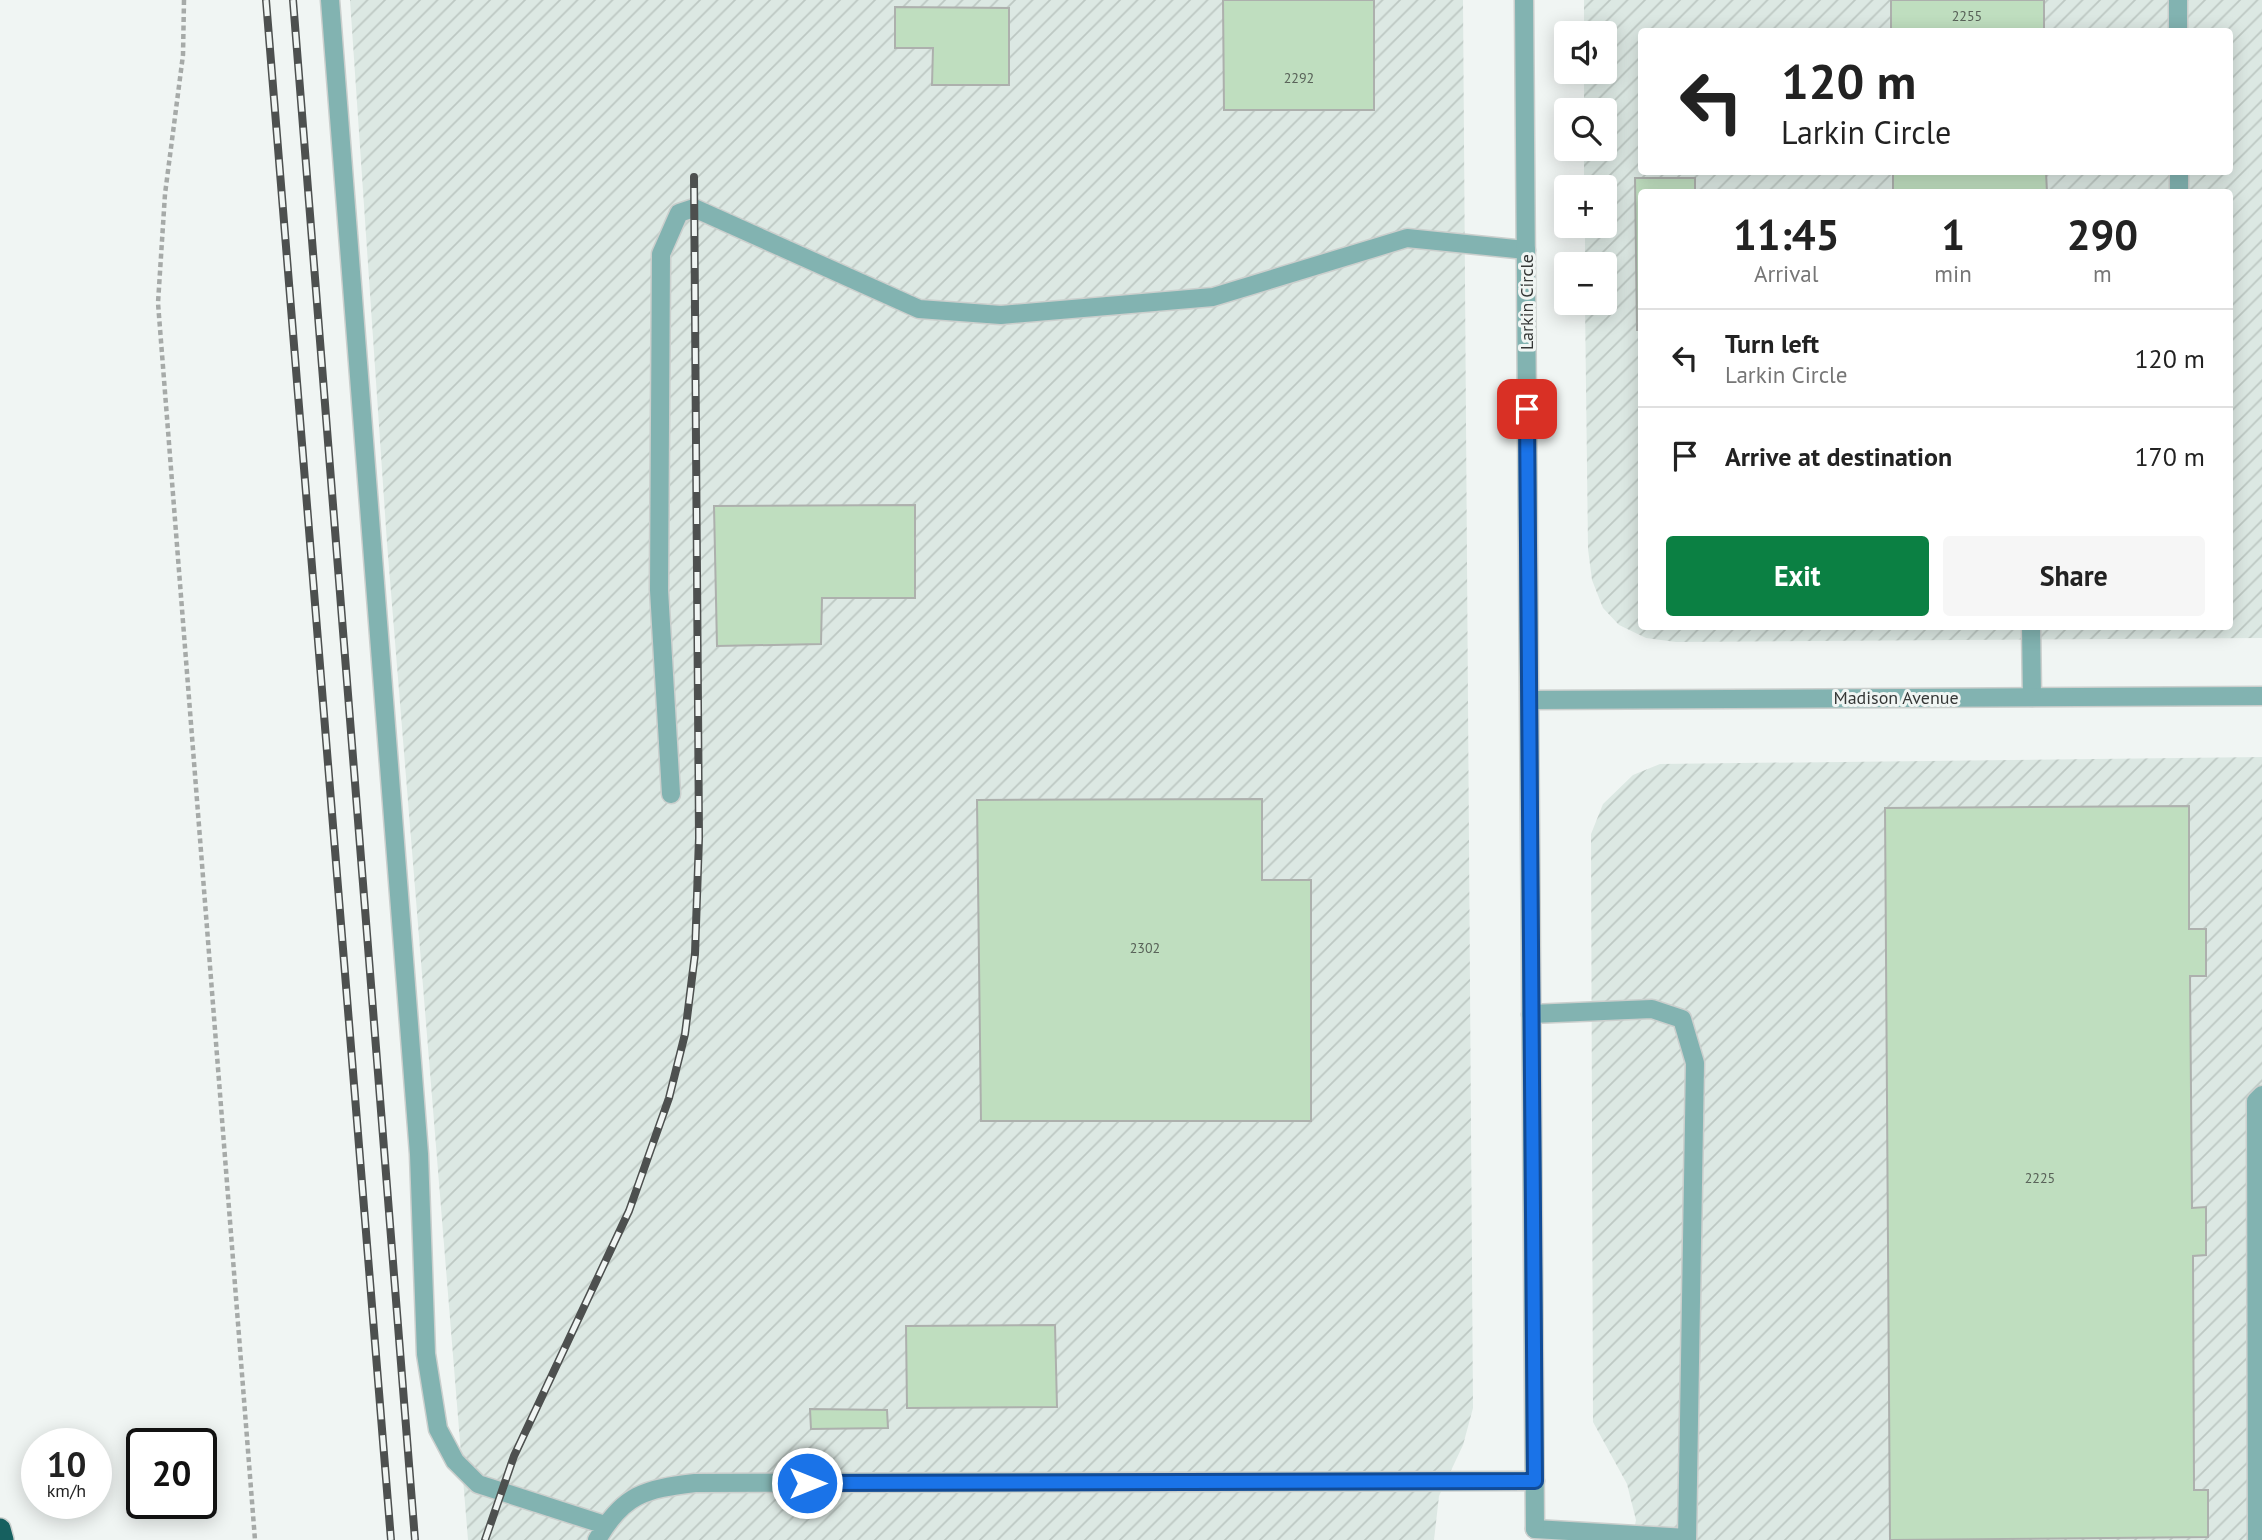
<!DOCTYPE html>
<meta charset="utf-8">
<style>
body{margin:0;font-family:"PT Sans",sans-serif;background:#f6f6f6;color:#222;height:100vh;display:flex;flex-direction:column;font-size:26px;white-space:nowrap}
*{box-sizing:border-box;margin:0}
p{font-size:23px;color:#767676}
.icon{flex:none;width:38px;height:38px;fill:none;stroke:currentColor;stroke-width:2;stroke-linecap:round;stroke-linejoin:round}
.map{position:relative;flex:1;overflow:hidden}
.details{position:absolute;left:1638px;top:189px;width:595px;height:441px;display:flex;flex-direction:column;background:#fff;border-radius:7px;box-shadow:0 4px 18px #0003}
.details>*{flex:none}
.hud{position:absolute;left:1638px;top:28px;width:595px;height:147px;border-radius:7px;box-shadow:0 4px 18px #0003;background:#fff;color:#222;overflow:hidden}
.fabs{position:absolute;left:1554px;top:21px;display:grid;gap:14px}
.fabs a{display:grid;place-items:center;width:63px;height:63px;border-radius:7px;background:#fff;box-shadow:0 4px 18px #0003;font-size:35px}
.speed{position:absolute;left:21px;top:1428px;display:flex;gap:14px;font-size:35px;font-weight:700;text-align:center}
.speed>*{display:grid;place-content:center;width:91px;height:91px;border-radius:50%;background:#fff;box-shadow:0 4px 18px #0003;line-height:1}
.speed small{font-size:18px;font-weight:400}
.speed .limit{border:4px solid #111;border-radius:10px;background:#fff;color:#111}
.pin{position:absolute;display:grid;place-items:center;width:60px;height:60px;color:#fff;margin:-30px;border-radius:14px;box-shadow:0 4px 10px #0006}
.me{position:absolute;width:77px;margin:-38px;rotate:90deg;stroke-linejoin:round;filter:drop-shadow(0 0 5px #0008)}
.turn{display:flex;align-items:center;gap:24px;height:147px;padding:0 28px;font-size:32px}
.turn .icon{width:91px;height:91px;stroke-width:2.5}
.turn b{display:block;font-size:49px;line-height:60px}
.eta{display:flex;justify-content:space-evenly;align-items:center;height:119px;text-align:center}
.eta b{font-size:42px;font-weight:600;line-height:49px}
.action{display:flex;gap:14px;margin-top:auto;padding:14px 28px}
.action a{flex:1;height:80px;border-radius:7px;background:#0b8043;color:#fff;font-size:28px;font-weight:600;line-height:80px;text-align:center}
.action a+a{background:#f6f6f6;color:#222}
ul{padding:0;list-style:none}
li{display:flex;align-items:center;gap:21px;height:98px;padding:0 28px;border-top:2px solid #e0e0e0}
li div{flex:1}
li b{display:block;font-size:26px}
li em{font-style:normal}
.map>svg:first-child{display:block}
.industrial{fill:url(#industrial-furrows);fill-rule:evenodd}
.building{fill:#bfdebf;stroke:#adb0ad;stroke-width:2}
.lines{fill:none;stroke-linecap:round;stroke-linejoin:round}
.lane-casing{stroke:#cbcfcd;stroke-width:21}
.street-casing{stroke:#cbcfcd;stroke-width:21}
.highway-casing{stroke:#cbcfcd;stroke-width:24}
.path{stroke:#a6aaa8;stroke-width:4.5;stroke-dasharray:5 3.5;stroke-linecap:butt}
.lane{stroke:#82b3b1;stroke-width:18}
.street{stroke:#82b3b1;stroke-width:18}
.highway{stroke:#16605f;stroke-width:21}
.rail-casing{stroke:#4d504f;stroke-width:8}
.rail{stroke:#f0f5f3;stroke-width:5;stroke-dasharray:16;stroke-linecap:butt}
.route-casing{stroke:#114b97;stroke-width:18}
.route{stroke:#1a73e8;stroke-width:12}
.labels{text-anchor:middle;stroke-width:6;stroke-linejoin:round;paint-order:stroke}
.number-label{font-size:14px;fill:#586158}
.street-label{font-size:18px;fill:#353736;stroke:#f0f5f3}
</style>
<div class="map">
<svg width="2262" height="1540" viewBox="0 0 2262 1540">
<defs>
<pattern id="industrial-furrows" width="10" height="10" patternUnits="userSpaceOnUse" patternTransform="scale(1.75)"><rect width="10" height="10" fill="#dce8e3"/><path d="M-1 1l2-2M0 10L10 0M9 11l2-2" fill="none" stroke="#bdc8c3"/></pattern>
</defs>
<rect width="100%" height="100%" fill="#f0f5f3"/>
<path class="industrial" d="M350,0h1113l10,1408 -10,37 -24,51 -5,44h-966l-81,-997z
M1584,0h678v638l-586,4 -30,-4 -27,-13 -16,-17 -11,-28 -4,-31 -3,-246h20v-39h-20v-38h20v-39h-21v-38h21v-39h-21v-38h21v-39h-21zM1642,32h588v140h-588zM1642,192h588v434h-588z
M2262,757v783h-630l4,-20 -9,-36 -34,-62 -2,-588 12,-30 30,-29 27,-11z"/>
<path class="building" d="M1223,0h151v110h-150z
M1891,0h153v32h-153z
M895,7l114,1v77h-77l1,-37h-38z
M1893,172h153l1,20h-154z
M1635,178h60v14h-53v138h-5z
M915,505v93h-93l-1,46 -104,2 -3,-140z
M1262,799v81h49v241h-330l-4,-321z
M2189,806v123h17v47h-16l2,232 14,-1v48l-13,1 1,234h14v47l-318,3 -5,-732z
M1055,1325l2,82 -150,1 -1,-82z
M810,1409l77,1 1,18 -77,1z"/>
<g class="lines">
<defs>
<path id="lane" d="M330,0l89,1154 7,200 12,75 17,32 23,23 127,41
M2178,0v32
M2179,172v20
M2031,626l1,71
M671,794l-12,-204 2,-336 18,-41 15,-5 225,101 82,6 212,-18 194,-59 119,12
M1531,1014l121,-5 30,10 13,44 -8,477
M1535,1529l152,9
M597,1540c26,-46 48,-51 98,-57l840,-2
M2257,1540l-1,-439 6,-6"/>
<path id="street" d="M1524,0l11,1529
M1529,700l733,-4"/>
<path id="highway" d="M0,1529l3,11"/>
</defs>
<use href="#lane" class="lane-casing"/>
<use href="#street" class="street-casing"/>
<use href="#highway" class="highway-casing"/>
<path class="path" d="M184,0l-1,55 -18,139 -7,109 97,1237"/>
<use href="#lane" class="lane"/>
<use href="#street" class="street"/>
<use href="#highway" class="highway"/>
<defs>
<path id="rail" d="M266,0l125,1540
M293,0l122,1540
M485,1540l29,-84 115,-245 40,-113 16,-64 10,-80 4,-116 -5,-661"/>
</defs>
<use href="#rail" class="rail-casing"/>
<use href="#rail" class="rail"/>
</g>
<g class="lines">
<defs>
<path id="route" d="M807,1483l728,-2 -8,-1072"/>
</defs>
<use href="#route" class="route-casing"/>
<use href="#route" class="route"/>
</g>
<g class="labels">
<g class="number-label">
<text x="1967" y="21">2255</text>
<text x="1299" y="83">2292</text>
<text x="1145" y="953">2302</text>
<text x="2040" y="1183">2225</text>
</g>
<g class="street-label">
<text transform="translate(1527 302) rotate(-90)" y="6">Larkin Circle</text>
<text x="1896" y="704">Madison Avenue</text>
</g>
</g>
</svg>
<div class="fabs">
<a><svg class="icon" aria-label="sound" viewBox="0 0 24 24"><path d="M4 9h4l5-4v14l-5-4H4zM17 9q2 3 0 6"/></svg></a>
<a><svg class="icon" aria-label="search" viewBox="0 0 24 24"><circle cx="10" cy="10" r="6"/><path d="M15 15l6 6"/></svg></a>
<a>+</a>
<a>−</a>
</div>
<div class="speed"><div>10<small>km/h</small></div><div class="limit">20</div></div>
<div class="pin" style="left:1527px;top:409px;background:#d93025"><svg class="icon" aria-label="arrive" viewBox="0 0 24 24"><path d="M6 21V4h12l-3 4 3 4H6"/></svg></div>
<svg class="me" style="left:807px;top:1483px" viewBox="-20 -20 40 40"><circle r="17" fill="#1a73e8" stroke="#fff" stroke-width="3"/><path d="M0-11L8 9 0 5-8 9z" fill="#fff"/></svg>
<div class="hud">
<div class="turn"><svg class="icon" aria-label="left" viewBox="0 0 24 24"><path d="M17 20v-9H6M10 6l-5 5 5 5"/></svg><div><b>120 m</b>Larkin Circle</div></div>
</div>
<section class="details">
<div class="eta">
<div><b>11:45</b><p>Arrival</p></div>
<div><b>1</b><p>min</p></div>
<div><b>290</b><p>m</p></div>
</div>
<ul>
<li><svg class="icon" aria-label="left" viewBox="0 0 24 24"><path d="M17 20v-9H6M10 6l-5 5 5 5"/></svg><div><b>Turn left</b><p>Larkin Circle</p></div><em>120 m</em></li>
<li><svg class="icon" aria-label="arrive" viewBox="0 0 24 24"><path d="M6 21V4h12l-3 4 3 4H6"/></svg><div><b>Arrive at destination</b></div><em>170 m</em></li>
</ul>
<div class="action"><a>Exit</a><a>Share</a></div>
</section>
</div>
